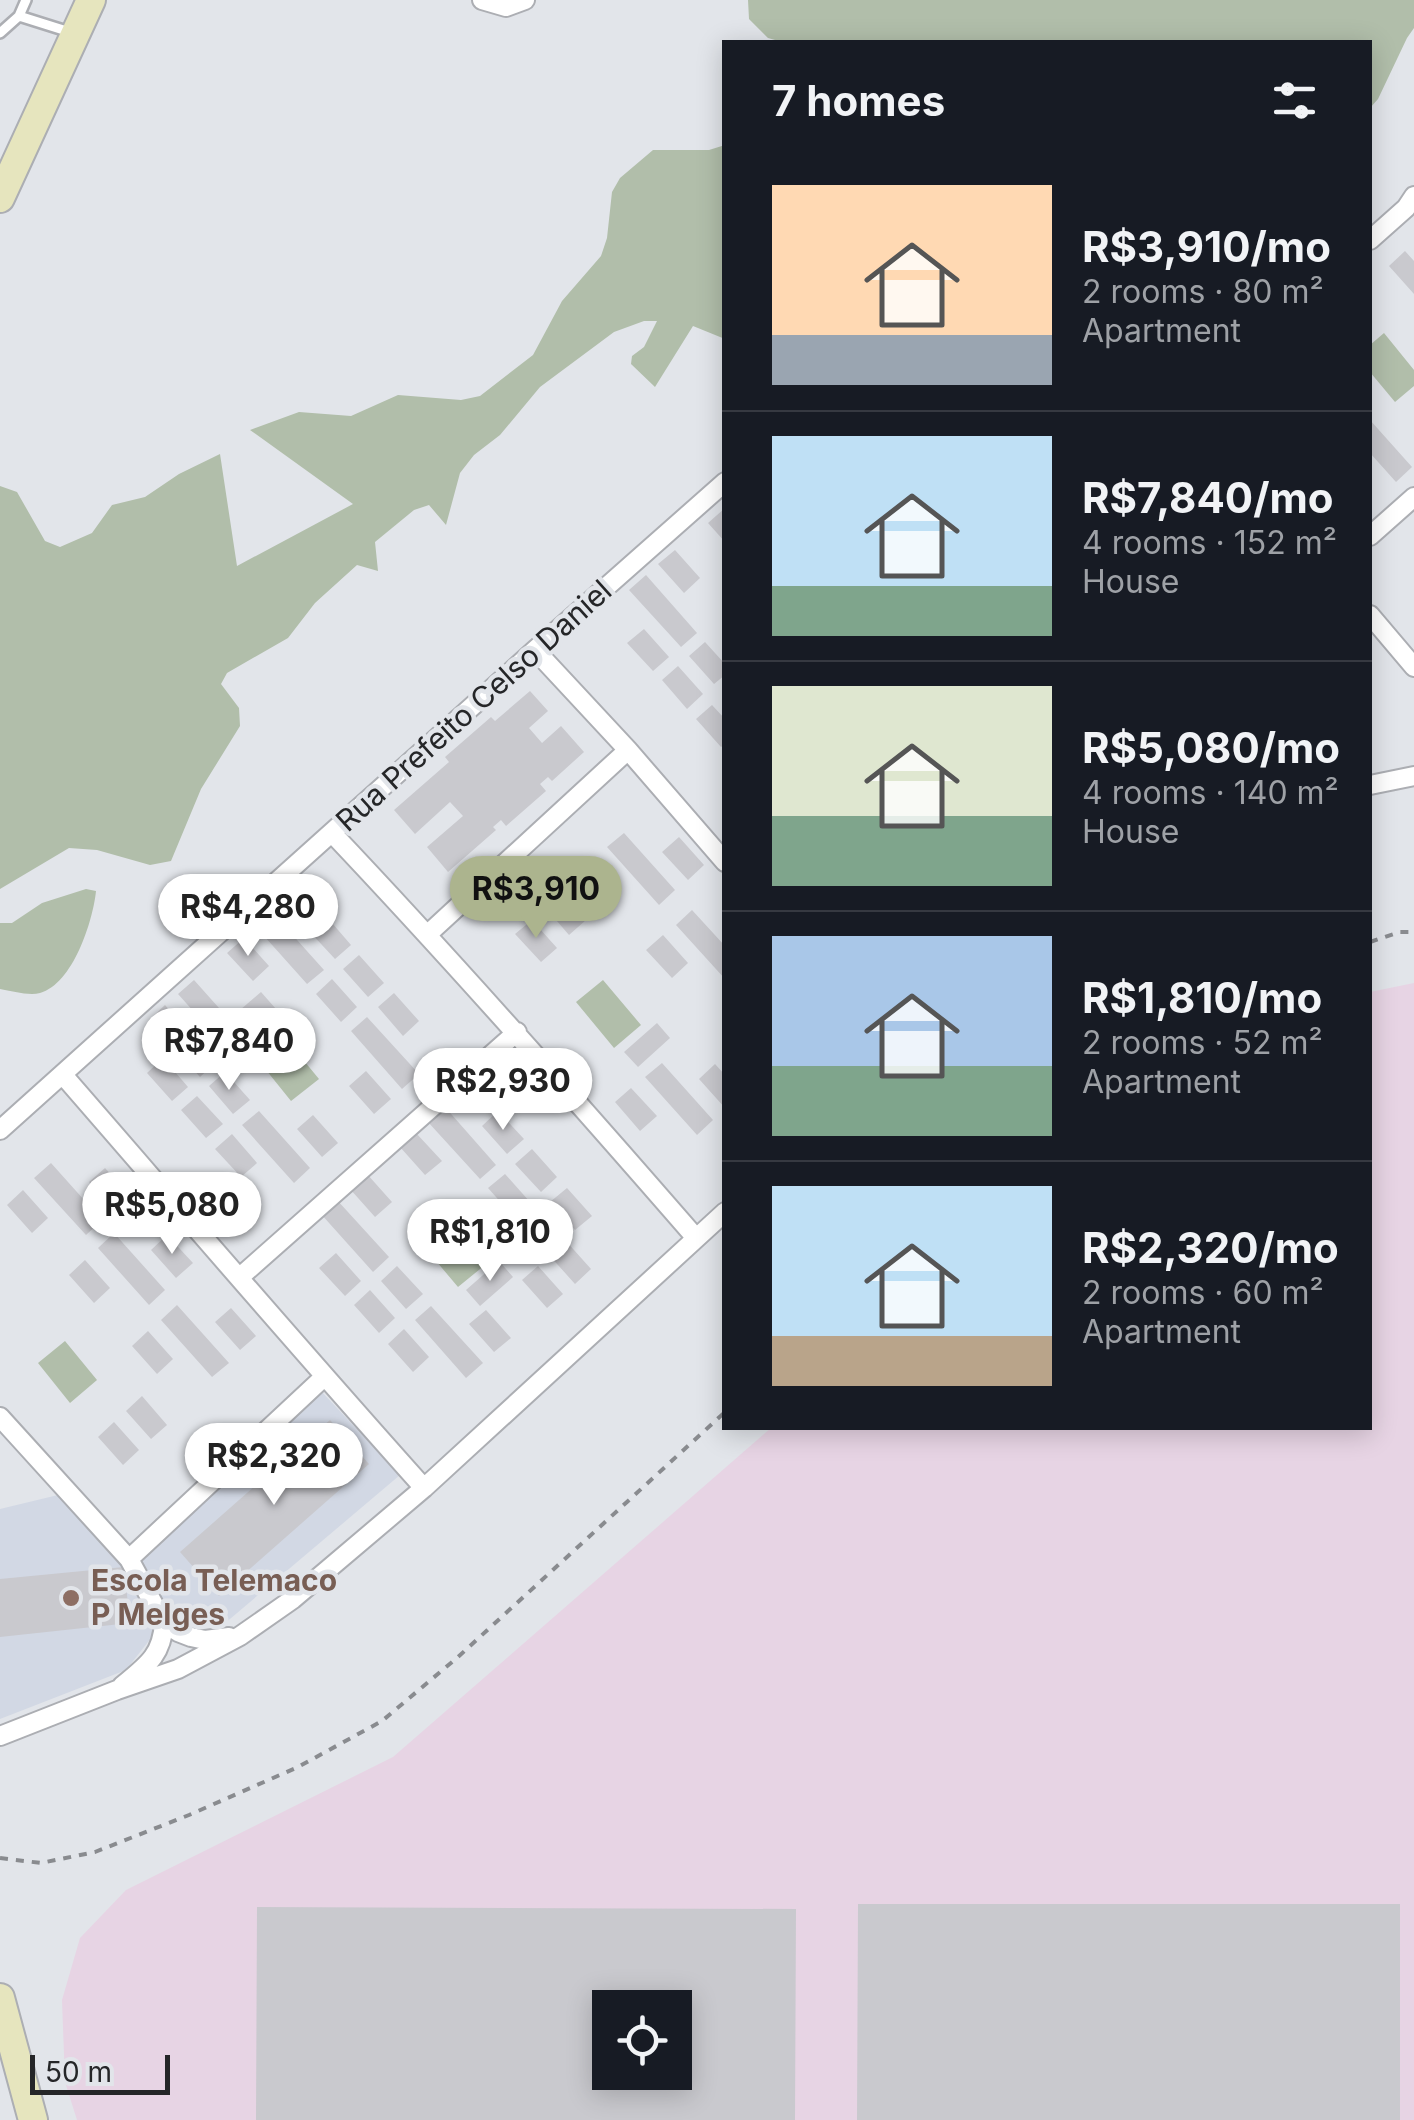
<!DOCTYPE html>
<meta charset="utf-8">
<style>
:root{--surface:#171b24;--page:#242831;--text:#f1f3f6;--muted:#9ea1a6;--line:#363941;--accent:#acb48e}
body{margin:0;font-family:Inter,sans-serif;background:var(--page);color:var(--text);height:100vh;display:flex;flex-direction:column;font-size:38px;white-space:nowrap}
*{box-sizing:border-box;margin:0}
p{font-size:32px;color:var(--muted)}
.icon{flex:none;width:55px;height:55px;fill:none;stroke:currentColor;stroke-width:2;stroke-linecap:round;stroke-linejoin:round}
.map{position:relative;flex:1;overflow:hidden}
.side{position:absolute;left:722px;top:40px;width:650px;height:1390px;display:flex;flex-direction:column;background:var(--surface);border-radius:0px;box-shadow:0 5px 25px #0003}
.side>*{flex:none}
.tools{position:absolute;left:592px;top:1990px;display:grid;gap:20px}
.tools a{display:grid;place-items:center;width:100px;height:100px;border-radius:0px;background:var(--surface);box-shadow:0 5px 25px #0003;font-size:50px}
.scale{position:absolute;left:30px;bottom:25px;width:140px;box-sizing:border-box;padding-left:10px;border:5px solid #252628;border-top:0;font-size:28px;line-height:35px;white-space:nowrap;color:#252628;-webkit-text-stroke:8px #e2e5ea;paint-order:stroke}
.price{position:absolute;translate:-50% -85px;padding:0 22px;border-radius:35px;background:#fff;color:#222;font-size:32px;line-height:65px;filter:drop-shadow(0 2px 5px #0008)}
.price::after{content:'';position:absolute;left:50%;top:60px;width:30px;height:22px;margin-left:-15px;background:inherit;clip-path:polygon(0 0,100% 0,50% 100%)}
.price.current{background:var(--accent);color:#111}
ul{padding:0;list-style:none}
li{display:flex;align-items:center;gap:30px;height:250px;padding:0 50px}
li+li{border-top:2px solid var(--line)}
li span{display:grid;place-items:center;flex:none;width:280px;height:200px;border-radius:0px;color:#555}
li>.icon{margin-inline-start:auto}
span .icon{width:120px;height:120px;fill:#fffc;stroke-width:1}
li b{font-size:42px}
h2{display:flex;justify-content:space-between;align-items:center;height:120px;padding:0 50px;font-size:42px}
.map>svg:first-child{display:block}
</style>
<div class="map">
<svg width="1414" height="2120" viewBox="0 0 1414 2120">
<rect width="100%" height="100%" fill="#e2e5ea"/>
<path fill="#e7d4e4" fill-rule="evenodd" d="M1414,983v1137h-1337l-12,-38 -3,-82 18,-62 46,-48 267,-133 378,-329h599v-436zM610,2008h65v64h-65z"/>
<path fill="#d2d8e4" d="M320,1390l80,85 -176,149h-33l-28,-22 -25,-45z
M58,1495l69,69 28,69 -29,37 -126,49v-210z"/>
<path fill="#b1beaa" d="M748,0h666v28l-7,10 -29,61 -8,9v-66h-588l-14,-4 -19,-19z
M725,145v194l-32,-13 -38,61 -24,-23 1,-8 12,-9 13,-26h-13l-30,11 -74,55 -40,48 -26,20 -14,18 -14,52 -17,-20 -15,5 -39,32 3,29 -21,-6 -42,38 -27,35 -61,35 -6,11 18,24 1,18 -39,63 -30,72 -21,4 -53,-15 -28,-2 -69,41v-403l17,6 28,49 15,6 32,-14 20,-28 33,-8 34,-23 41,-20 17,112 116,-62 -103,-74 49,-18 52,4 47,-21 63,5 19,-4 53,-41 29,-54 39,-45 6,-18 5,-46 8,-14 33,-28h56z
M1384,333l30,37v16l-19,16 -25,-30v-27z
M86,889l10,2c-3,30 -23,93 -56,102 -11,3 -28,-2 -40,-4v-66h12l30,-20z
M603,980l38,45 -27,23 -38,-46z
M281,1033l38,46 -28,22 -37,-46z
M447,1219l38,46 -27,22 -38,-45z
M65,1341l32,39 -27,23 -32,-40z"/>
<path fill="#c9c9ce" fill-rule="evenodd" d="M1405,251l9,10v33l-25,-28z
M1370,420l42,47 -16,15 -26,-29z
M725,508v34l-17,-19z
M675,550l25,28 -16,15 -26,-29z
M646,575l51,58 -16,14 -52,-57z
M644,629l25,28 -16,14 -26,-28z
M705,642l20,22v11l-11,9 -25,-28z
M678,666l25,28 -16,15 -25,-29z
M530,691l18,20 -19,17 13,15 19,-17 23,26 -32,29 -4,-4 -8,7 6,7 -40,35 -5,-6 -8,7 3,3 -48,42 -21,-25 36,-31 -13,-14 -35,32 -21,-24 55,-48 -4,-5 46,-40 4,4z
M712,705l13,14v25l-4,3 -25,-28z
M624,833l51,57 -16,15 -52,-58z
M679,837l25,28 -16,15 -26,-28z
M596,861l25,28 -17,14 -25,-28z
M561,892l25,28 -17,15 -25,-29z
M692,910l33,36v33l-49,-54z
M272,912l52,58 -17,14 -51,-57z
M326,916l25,29 -16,14 -26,-28z
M532,920l25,28 -16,14 -26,-28z
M663,935l25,28 -16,15 -26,-28z
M244,938l25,28 -16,15 -26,-28z
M359,955l25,28 -16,14 -25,-28z
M332,979l25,28 -16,15 -25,-28z
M194,980l25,28 -16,14 -25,-28z
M261,992l15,17 -34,30 -16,-17z
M394,993l25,28 -16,15 -25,-29z
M165,1005l51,57 -16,15 -51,-57z
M367,1017l52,57 -17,15 -51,-58z
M657,1023l13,15 -32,29 -14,-15z
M163,1058l25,29 -16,14 -25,-28z
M662,1063l51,57 -16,15 -52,-58z
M715,1064l10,11v33l-26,-29z
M366,1071l25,28 -17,15 -25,-28z
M225,1072l25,28 -17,14 -24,-28z
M631,1088l26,28 -17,15 -25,-29z
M197,1096l26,28 -17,14 -25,-28z
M445,1107l51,58 -16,14 -52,-57z
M259,1111l51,57 -16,15 -52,-58z
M498,1111l26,28 -17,15 -25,-28z
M313,1115l25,28 -16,14 -25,-28z
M416,1133l26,28 -17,14 -25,-28z
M232,1134l25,29 -16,14 -26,-28z
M532,1149l25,28 -16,15 -26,-28z
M51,1163l51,57 -16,15 -52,-57z
M105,1168l26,28 -17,14 -25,-28z
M367,1174l25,28 -17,15 -25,-28z
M505,1174l25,28 -17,14 -25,-28z
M567,1188l25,28 -17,14 -25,-28z
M23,1190l25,28 -16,15 -25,-28z
M337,1200l52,57 -16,15 -52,-58z
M540,1212l51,57 -16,15 -52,-58z
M114,1233l51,57 -16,15 -51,-57z
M167,1235l26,28 -17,15 -25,-28z
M336,1253l25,28 -16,15 -26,-28z
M85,1260l25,28 -16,15 -25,-28z
M499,1261l14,16 -33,29 -14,-16z
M397,1266l26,28 -17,15 -25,-28z
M538,1266l25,28 -16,14 -25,-28z
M370,1290l25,28 -16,15 -25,-28z
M177,1305l52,58 -17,14 -51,-57z
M431,1306l52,57 -17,15 -51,-58z
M231,1308l25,28 -16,14 -25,-28z
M486,1310l25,28 -17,14 -25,-28z
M404,1329l25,28 -16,15 -25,-28z
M148,1331l25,28 -16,15 -25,-28z
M142,1396l25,29 -16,14 -25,-28z
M330,1420l39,44 -150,132 -39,-44z
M114,1422l25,28 -16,15 -25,-28z
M124,1567l6,56 -130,14v-58z
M858,1904h542v216h-543z
M257,1907l539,2 -1,211h-539zM610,2008h65v64h-65z"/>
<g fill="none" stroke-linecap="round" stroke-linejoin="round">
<defs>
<path id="lane" d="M19,16l54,17
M0,33l19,-17 7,-16"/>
<path id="street" d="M482,0l24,7 19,-7
M1370,240l36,-32 8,-12
M1370,536l44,-39
M1370,615l44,52
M535,650l93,100 97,112
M1370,785l44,-9
M332,833c125,132 245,268 364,405
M428,934l200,-184
M63,1075c120,138 239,277 361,413
M0,1130l535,-480 190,-168
M240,1277l277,-245
M0,1417l129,142 35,64 14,9 13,5 14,3 24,-3
M129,1559l195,-182
M122,1686c24,-20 40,-30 42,-63
M0,1736l117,-46 61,-21 62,-33 53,-37 131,-111 301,-276"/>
<path id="secondary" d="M0,198l91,-198
M0,1998l33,122"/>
</defs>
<use href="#lane" stroke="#acaeb3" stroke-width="14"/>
<use href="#street" stroke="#acaeb3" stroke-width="22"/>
<use href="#secondary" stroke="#acaeb3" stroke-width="32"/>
<path stroke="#898b8f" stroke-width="4" stroke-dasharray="8 8" stroke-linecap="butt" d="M1370,942l30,-10h14
M0,1858l41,5 54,-11 94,-37 109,-48 84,-46 76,-64 267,-245"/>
<use href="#lane" stroke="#fff" stroke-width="9"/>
<use href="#street" stroke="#fff" stroke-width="18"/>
<use href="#secondary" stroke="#e6e5be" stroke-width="28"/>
</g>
<circle fill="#8d6e63" stroke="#e2e5ea" stroke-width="4" cx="71" cy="1598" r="10"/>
<g text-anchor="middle" stroke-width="9" stroke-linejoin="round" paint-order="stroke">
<g font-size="30" fill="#252628" stroke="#e2e5ea">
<text transform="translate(474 706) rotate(-42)" y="10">Rua Prefeito Celso Daniel</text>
</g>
<g font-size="30" font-weight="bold" fill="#785e54" stroke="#e2e5ea" text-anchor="start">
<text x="91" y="1591">Escola Telemaco<tspan x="91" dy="34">P Melges</tspan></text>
</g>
</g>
</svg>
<div class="tools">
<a><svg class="icon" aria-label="locate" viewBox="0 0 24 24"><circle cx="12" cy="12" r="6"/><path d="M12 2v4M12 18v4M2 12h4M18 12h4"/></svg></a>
</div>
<div class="scale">50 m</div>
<b class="price current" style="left:536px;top:941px">R$3,910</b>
<b class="price" style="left:248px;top:959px">R$4,280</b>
<b class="price" style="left:229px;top:1093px">R$7,840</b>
<b class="price" style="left:503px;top:1133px">R$2,930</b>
<b class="price" style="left:172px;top:1257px">R$5,080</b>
<b class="price" style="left:490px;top:1284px">R$1,810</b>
<b class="price" style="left:274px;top:1508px">R$2,320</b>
<section class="side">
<h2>7 homes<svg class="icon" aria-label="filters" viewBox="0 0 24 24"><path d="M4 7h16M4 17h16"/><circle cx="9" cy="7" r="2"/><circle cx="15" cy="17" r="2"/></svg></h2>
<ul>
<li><span style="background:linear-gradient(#ffd9b3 75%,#9aa5b1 0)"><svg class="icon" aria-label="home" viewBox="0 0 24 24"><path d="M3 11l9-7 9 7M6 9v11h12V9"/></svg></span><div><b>R$3,910/mo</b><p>2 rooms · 80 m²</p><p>Apartment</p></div></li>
<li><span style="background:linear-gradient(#bfe0f5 75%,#7fa58c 0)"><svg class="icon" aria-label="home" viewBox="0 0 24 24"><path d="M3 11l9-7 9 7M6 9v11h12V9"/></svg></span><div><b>R$7,840/mo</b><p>4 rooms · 152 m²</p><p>House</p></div></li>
<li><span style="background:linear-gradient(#dfe7d0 65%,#7fa58c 0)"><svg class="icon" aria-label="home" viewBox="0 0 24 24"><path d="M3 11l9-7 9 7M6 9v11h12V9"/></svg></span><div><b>R$5,080/mo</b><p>4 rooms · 140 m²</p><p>House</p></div></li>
<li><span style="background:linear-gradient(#a9c7e8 65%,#7fa58c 0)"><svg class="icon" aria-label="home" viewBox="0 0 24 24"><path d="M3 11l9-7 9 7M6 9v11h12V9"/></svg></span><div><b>R$1,810/mo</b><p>2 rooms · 52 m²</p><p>Apartment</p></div></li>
<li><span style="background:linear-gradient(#bfe0f5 75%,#b9a48a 0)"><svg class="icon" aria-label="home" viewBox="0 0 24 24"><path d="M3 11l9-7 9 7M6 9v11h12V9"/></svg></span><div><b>R$2,320/mo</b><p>2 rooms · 60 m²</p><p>Apartment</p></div></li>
</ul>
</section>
</div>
